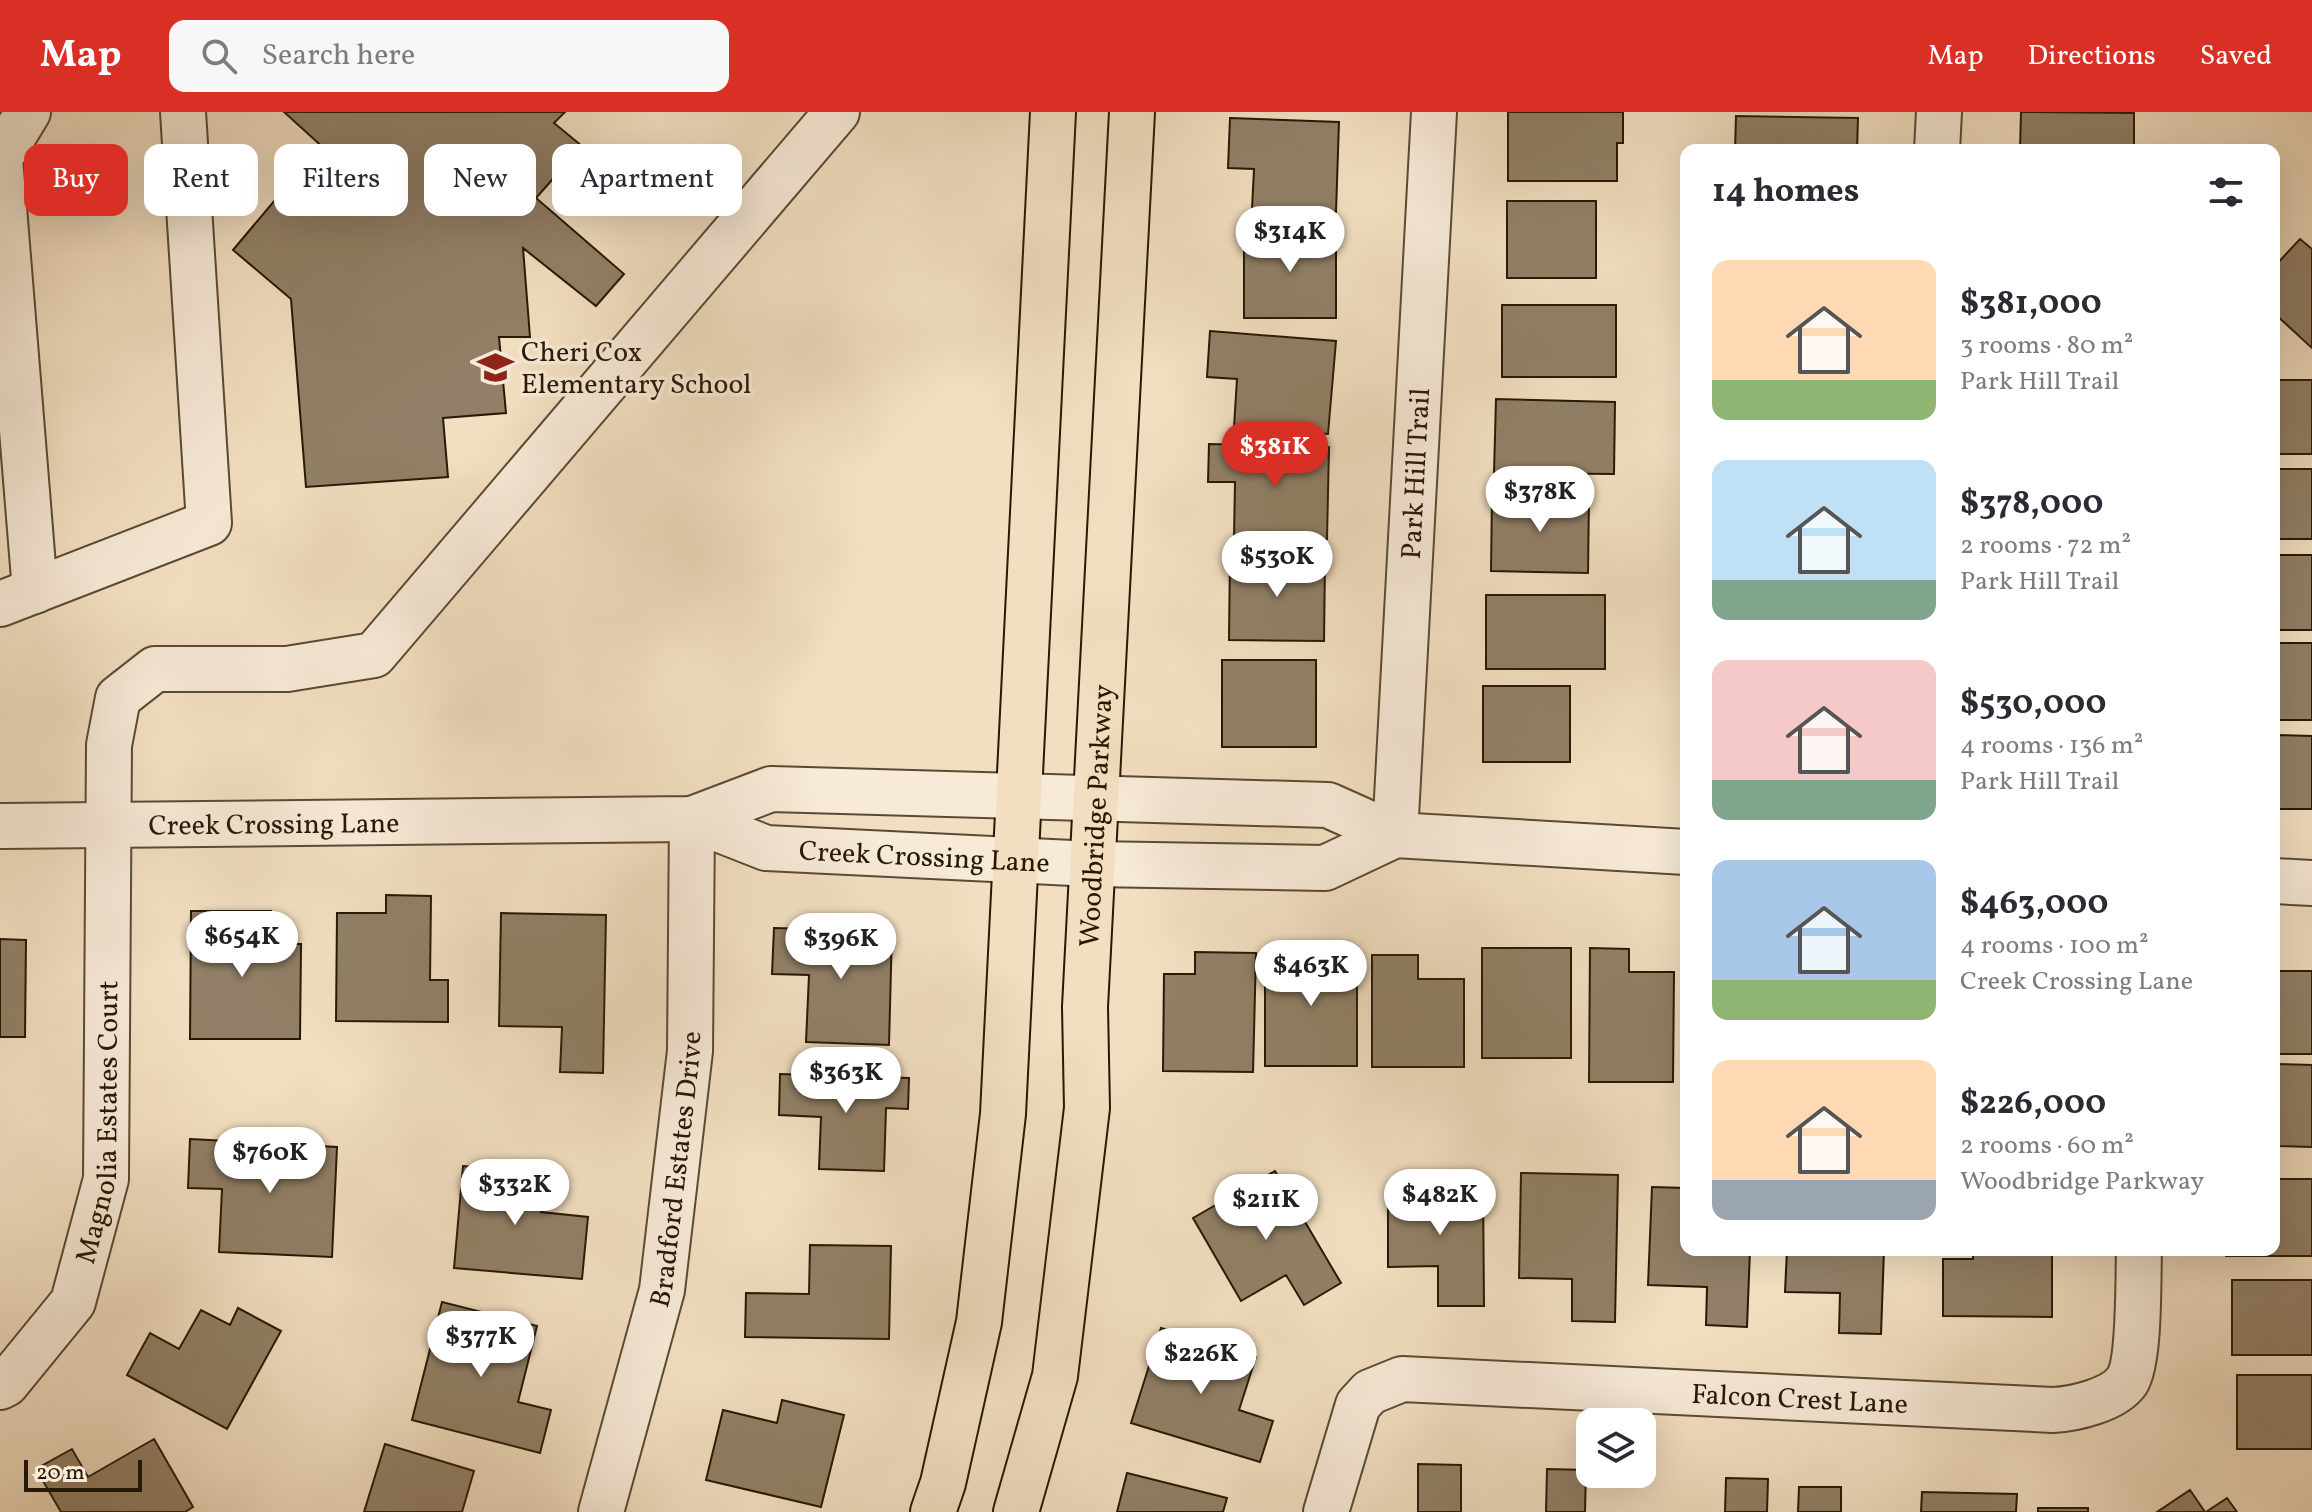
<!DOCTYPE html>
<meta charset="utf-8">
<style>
:root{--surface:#fff;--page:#f7f7f7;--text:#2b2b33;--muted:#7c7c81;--accent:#d93025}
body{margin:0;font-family:Vollkorn,serif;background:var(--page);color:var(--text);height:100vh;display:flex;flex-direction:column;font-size:30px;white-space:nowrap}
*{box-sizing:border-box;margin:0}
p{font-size:26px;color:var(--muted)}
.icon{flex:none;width:44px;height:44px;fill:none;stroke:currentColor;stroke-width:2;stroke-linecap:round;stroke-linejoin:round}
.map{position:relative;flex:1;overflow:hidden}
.sheet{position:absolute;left:1680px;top:32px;width:600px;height:1112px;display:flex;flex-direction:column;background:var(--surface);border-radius:16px;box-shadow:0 8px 32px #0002}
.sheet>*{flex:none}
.hud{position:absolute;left:24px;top:32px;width:760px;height:72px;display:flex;gap:16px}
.tools{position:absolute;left:1576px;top:1296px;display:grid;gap:16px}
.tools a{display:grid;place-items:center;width:80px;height:80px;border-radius:16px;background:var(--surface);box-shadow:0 8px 32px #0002;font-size:40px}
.scale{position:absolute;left:24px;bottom:20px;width:118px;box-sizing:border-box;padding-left:8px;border:4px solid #271905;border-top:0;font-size:22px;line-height:28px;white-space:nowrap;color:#271905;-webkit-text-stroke:6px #f7ead7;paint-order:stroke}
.price{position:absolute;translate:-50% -68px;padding:0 18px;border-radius:28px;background:#fff;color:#222;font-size:26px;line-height:52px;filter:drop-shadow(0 2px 4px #0008)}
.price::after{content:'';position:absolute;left:50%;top:48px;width:24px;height:18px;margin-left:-12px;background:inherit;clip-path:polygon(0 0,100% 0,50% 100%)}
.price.on{background:var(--accent);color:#fff}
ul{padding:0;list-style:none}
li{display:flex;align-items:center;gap:24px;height:200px;padding:0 32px}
li span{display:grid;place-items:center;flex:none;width:224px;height:160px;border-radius:16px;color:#555}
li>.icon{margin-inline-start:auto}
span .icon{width:96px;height:96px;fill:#fffc;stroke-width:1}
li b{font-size:34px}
h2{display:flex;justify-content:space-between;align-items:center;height:96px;padding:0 32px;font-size:34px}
.tag{padding:0 28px;border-radius:16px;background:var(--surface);box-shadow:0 8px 32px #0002;font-size:28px;line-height:72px}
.tag.on{background:var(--accent);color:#fff}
header{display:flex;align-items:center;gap:48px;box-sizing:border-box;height:112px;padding:0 40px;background:var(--accent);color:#fff}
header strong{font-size:38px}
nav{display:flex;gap:44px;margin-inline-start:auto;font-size:28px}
.search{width:560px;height:72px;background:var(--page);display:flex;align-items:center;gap:20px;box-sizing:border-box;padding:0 28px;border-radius:16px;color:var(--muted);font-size:30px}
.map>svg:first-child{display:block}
</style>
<header>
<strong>Map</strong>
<div class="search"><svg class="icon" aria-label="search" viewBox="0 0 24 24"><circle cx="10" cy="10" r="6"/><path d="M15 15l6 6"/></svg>Search here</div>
<nav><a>Map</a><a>Directions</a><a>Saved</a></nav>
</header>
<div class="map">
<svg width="2312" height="1400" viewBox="0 0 2312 1400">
<rect width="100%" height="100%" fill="#f2dfc1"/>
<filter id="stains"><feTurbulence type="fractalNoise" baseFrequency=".0025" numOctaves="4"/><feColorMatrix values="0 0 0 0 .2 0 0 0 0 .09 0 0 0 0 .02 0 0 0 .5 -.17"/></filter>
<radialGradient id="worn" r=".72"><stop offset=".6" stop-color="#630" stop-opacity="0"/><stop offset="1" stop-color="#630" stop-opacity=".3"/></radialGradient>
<path fill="#918067" stroke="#271905" stroke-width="2" d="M284,0h281l-11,11 28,23 -46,52 88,76 -28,32 -73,-58 7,89h-31l7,76 -63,5 5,59 -142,10 -15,-188 -58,-49 58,-69 39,34 29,-35z
M1508,0h115v31h-6v38h-109z
M2021,0l113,1v37h-114z
M1736,4l122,2 -1,32h-122z
M1230,6l109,4 -3,90 -84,-3 2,-40 -26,-1z
M1507,89h89v77h-89z
M1244,119h92v87h-92z
M2300,127l12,10v99l-38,-35v-46z
M1502,193h114v72h-114z
M1210,219l126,10 -8,93 -94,-7 3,-48 -30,-2z
M2274,268h38v74h-38z
M1496,287l119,3 -1,72 -120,-1z
M1209,332l120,3 -2,92 -93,-1 1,-56h-27z
M2274,357h38v70h-38z
M1492,383l97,1 -1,77 -97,-2z
M2274,443h38v75h-38z
M1230,444l95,2 -1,83 -95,-1z
M1486,483h119v74h-119z
M2274,531h38v77h-38z
M1222,548h94v87h-94z
M1483,574h87v76h-87z
M2274,623l38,1v73h-38z
M386,783l45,1 -1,84h18v42l-112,-1 1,-108h49z
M191,799h80l-1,33h31l-1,95h-110z
M501,801l105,2 -3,158 -43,-1 2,-45 -63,-1z
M774,816l118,3 -3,114 -83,-3 3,-67 -37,-1z
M0,827l26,1 -1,97h-25z
M1482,836h89v110h-89z
M1590,836l39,1v23h45l-1,110h-84z
M1265,838h92v116h-92z
M1195,840l61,1 -3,119 -90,-1 1,-97h31z
M1372,843h46v24h46v88h-92z
M2274,859h38v83h-38z
M2274,952l38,1v82l-38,-1z
M780,962l129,4 -1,31 -22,-1 -2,63 -65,-2 2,-52 -42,-2z
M190,1027l147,8 -5,110 -113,-5 3,-63 -34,-1z
M463,1054l82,7 -4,39 47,5 -6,62 -128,-11z
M1275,1059l66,112 -37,22 -18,-30 -45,26 -48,-83z
M1521,1061l97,2 -3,147 -43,-1v-42l-53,-1z
M2274,1067h38v77h-86v-6h48z
M1483,1072l1,122h-46v-40l-50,1v-82z
M1652,1075l34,1v62h64l-3,77 -41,-2 1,-38 -59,-2z
M810,1133l81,1 -2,93 -144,-2 1,-44 63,1z
M1787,1138h97l-3,84 -42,-1 1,-40 -55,-1z
M1973,1138h79v67l-109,-1v-57h30z
M2232,1168h80v75h-80z
M442,1190l95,24 -19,76 33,8 -11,43 -128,-33z
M238,1196l43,23 -54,98 -100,-54 23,-42 29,16 22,-39 29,15z
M1161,1216l95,29 -17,53 34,11 -13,41 -129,-39z
M2237,1263h75v74h-75z
M782,1288l62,15 -23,92 -115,-27 17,-70 54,13z
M154,1327l39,68 -8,5h-124l-25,-43 36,-20 16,28z
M385,1332l89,27 -12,41h-98z
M1418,1352l43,1v47h-43z
M1547,1357l39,1 -1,42h-39z
M1127,1361l100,25 -4,14h-106z
M1726,1366l42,1 -1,33h-42z
M1799,1375h42v25h-43z
M2190,1378l15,22h-48z
M1922,1380l95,2 -1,18h-95z
M2227,1386l10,14h-31z
M2038,1396h50v4h-50z"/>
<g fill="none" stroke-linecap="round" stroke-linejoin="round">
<defs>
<g id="minor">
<path d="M28,0l-28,46 35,433"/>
<path d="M1937,38l2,-38"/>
<path d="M0,492l209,-81 -26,-411"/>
<path id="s1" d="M692,707l74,29 327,16 232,4 70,-33"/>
<path id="s2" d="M0,714l692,-7 79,-30 557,16 67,30 291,17"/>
<path id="s3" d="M1395,723l39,-723"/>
<path d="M2274,769l38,2"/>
<path id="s4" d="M0,1275l6,-3 67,-82 33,-123 3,-434 9,-47 37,-29h132l87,-14 463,-543"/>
<path id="s5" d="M601,1400l61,-222 28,-239 2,-232"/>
<path id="s6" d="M1326,1400l32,-107 12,-13 32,-13 651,31c21,-1 61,-10 74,-29 13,-20 11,-104 12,-131"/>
</g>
<g id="major">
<path d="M933,1400l10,-29 36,-161 24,-208 50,-1002"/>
<path id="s7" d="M1016,1400l39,-136 32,-268 -2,-101 47,-895"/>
</g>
</defs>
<use href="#minor" stroke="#5a4a34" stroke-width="48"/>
<use href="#major" stroke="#271905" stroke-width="48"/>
<use href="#minor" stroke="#f7ead7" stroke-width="44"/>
<use href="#major" stroke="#f2dfc1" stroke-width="44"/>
</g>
<defs>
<symbol id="school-bare" viewBox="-9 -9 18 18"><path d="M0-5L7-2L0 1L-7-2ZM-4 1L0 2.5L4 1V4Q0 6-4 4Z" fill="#8f2418" stroke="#f7ead7" stroke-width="2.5" paint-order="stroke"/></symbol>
</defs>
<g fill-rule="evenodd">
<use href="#school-bare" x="470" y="230" width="51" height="51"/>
</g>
<g text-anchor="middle" stroke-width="7" stroke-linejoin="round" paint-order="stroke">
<g font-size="28" fill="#271905" stroke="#f7ead7" text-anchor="start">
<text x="521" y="249">Cheri Cox<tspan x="521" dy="32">Elementary School</tspan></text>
</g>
<g font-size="28" fill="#271905" stroke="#f7ead7">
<text dy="10" stroke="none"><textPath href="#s3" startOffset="362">Park Hill Trail</textPath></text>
<text dy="10" stroke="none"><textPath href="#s7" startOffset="704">Woodbridge Parkway</textPath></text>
<text dy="10" stroke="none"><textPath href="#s2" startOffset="274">Creek Crossing Lane</textPath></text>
<text dy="10" stroke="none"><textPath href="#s1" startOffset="238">Creek Crossing Lane</textPath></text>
<text dy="10" stroke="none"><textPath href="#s4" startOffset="296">Magnolia Estates Court</textPath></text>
<text dy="10" stroke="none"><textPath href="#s5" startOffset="352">Bradford Estates Drive</textPath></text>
<text dy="10" stroke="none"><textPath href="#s6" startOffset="562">Falcon Crest Lane</textPath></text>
</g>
</g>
<rect width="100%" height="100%" filter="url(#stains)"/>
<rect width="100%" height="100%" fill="url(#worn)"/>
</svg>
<div class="tools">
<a><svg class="icon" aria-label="layers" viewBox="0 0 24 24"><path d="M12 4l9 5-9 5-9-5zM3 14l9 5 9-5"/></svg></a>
</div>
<div class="scale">20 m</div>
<b class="price" style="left:1290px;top:162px">$314K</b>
<b class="price on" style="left:1275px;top:377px">$381K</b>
<b class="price" style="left:1540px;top:422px">$378K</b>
<b class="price" style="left:1277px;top:487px">$530K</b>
<b class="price" style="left:242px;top:867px">$654K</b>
<b class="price" style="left:841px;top:869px">$396K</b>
<b class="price" style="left:1311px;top:896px">$463K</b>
<b class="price" style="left:846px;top:1003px">$363K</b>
<b class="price" style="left:270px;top:1083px">$760K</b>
<b class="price" style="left:515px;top:1115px">$332K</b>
<b class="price" style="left:1440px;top:1125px">$482K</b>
<b class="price" style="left:1266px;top:1130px">$211K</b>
<b class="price" style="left:481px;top:1267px">$377K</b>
<b class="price" style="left:1201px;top:1284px">$226K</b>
<div class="hud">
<a class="tag on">Buy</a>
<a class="tag">Rent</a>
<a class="tag">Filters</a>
<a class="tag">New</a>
<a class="tag">Apartment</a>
</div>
<section class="sheet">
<h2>14 homes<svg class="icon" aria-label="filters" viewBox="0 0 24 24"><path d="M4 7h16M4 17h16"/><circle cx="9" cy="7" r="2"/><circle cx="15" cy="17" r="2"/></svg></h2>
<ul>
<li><span style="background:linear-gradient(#ffd9b3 75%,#8fb573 0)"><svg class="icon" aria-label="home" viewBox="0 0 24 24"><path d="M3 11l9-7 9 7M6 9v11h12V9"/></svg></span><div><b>$381,000</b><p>3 rooms · 80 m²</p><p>Park Hill Trail</p></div></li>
<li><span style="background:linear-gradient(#bfe0f5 75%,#7fa58c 0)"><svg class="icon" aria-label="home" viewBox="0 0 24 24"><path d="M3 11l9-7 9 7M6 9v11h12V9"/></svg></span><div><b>$378,000</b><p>2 rooms · 72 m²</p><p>Park Hill Trail</p></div></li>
<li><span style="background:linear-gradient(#f6c9c9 75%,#7fa58c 0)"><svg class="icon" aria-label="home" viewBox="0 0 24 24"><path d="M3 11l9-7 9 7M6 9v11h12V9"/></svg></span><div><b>$530,000</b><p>4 rooms · 136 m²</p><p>Park Hill Trail</p></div></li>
<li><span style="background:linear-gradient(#a9c7e8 75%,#8fb573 0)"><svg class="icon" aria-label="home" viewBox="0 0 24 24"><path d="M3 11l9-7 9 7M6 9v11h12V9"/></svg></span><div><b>$463,000</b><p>4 rooms · 100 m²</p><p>Creek Crossing Lane</p></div></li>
<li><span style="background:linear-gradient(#ffd9b3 75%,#9aa5b1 0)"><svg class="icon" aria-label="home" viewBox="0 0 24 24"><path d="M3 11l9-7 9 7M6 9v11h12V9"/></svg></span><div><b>$226,000</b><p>2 rooms · 60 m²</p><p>Woodbridge Parkway</p></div></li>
</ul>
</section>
</div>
